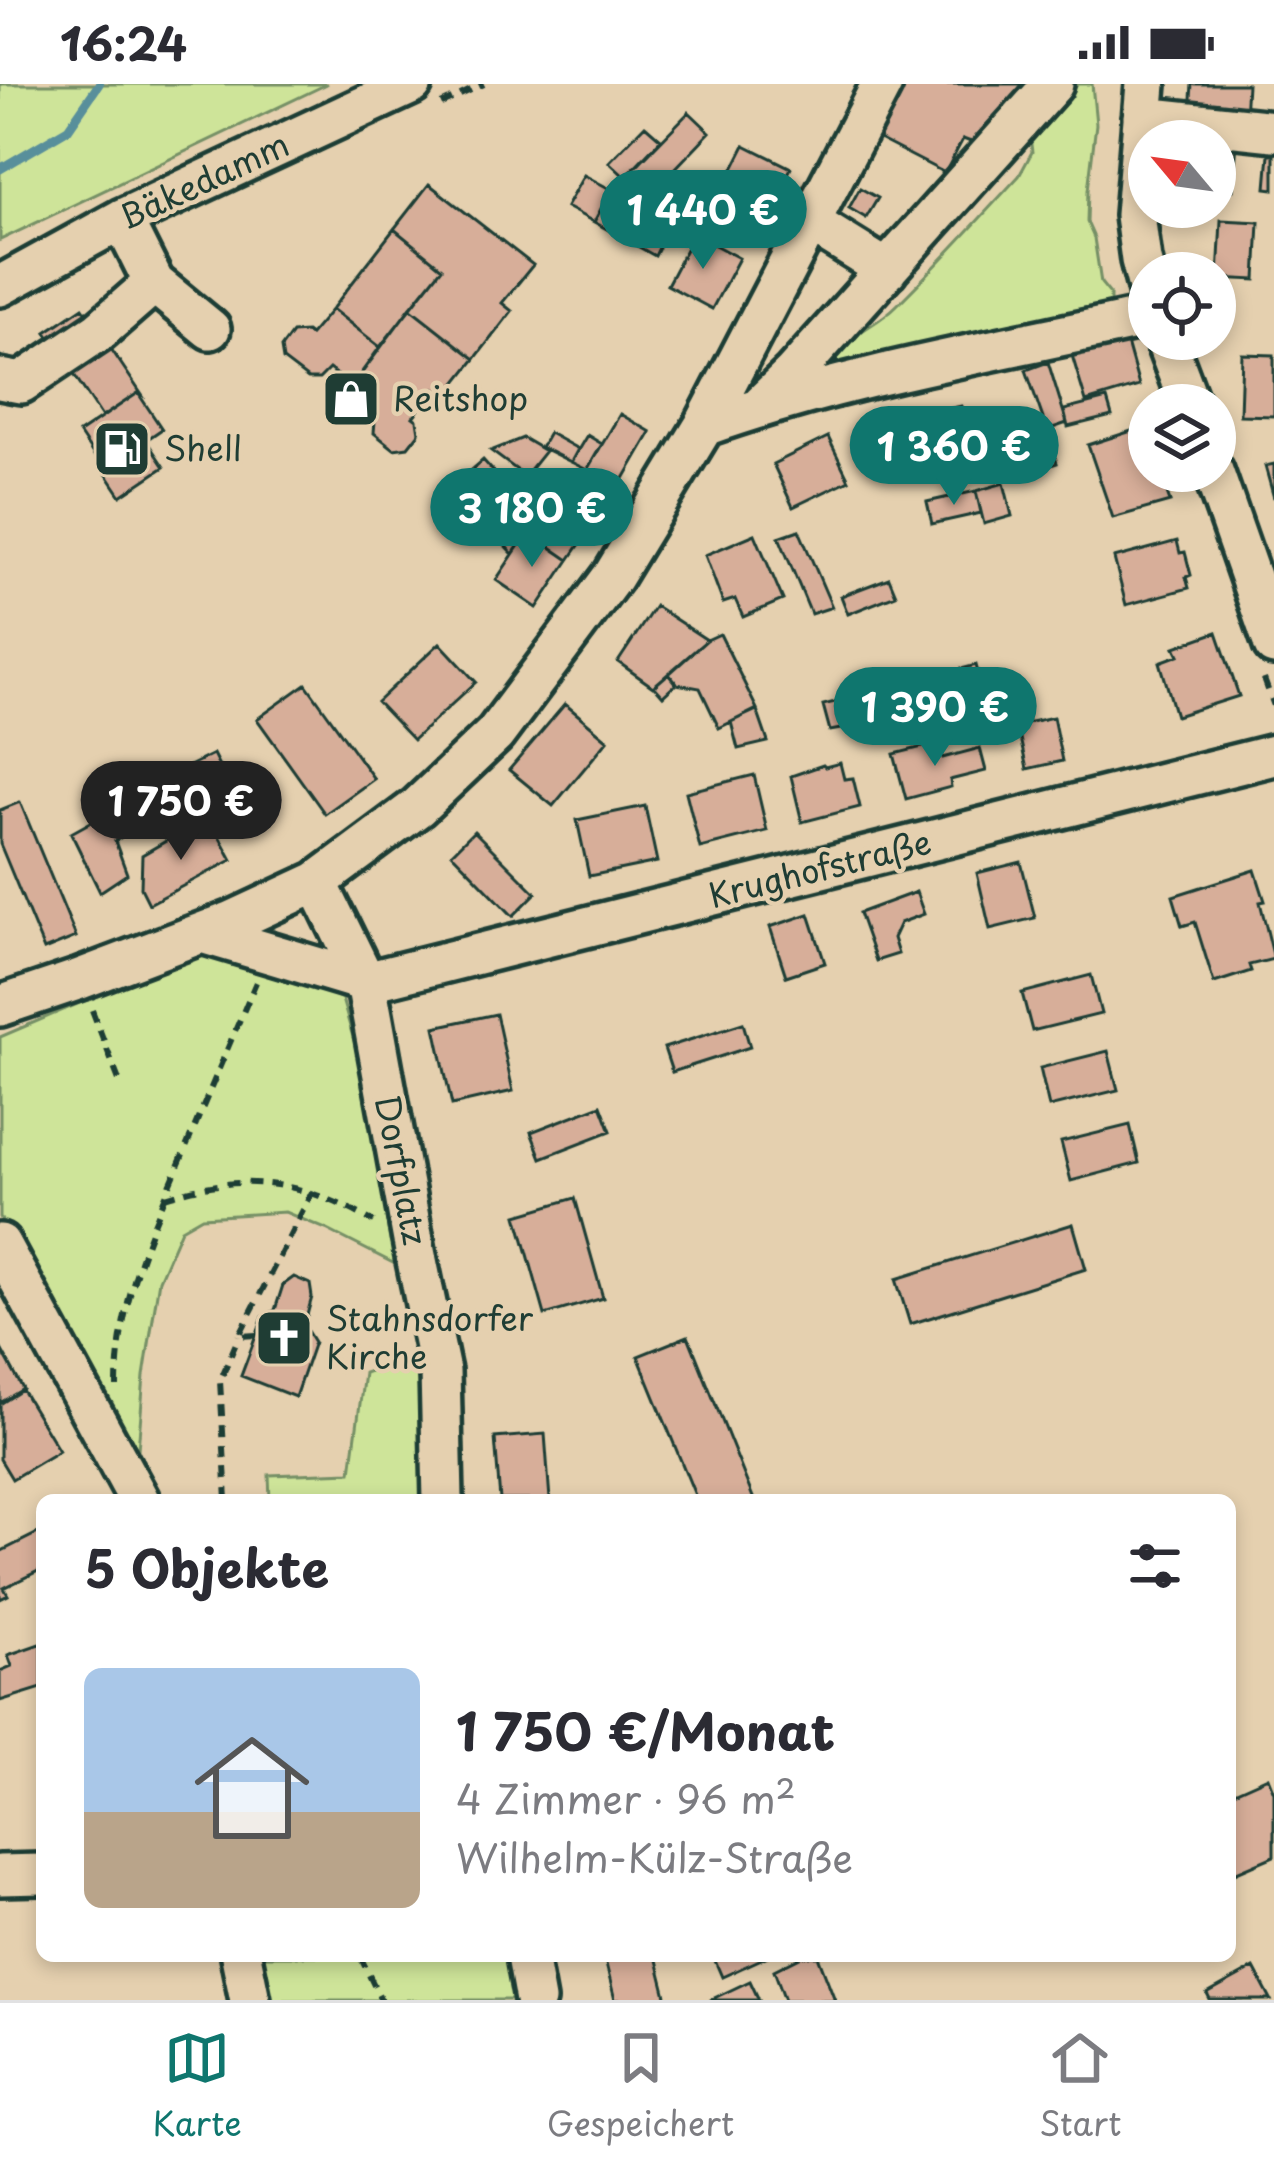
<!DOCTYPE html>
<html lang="de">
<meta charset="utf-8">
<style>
:root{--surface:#fff;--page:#f7f7f7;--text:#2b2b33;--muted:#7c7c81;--line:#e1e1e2;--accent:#0f766e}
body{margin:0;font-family:"Playpen Sans",sans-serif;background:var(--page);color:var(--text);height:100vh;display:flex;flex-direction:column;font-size:45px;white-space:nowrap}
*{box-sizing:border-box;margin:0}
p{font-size:39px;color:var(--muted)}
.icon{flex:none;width:66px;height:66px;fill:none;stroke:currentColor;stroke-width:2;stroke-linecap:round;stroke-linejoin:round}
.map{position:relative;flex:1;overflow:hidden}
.drawer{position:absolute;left:36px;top:1410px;width:1200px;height:468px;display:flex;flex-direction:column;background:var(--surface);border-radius:18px;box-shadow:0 6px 18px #0003}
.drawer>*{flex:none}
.needle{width:78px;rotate:299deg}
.fabs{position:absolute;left:1128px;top:36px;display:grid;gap:24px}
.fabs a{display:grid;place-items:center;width:108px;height:108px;border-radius:50%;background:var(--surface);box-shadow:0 6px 18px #0003;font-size:60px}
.price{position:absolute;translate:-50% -102px;padding:0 27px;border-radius:42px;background:var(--accent);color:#fff;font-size:39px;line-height:78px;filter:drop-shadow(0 3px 6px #0008)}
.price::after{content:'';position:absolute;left:50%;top:72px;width:36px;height:27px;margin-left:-18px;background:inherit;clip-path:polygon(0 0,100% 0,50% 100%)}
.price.on{background:#222;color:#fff}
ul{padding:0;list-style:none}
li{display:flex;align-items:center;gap:36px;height:300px;padding:0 48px}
li span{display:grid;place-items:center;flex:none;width:336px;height:240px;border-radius:18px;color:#555}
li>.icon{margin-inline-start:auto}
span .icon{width:144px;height:144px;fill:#fffc;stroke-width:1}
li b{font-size:51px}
h2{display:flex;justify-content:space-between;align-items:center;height:144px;padding:0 48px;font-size:51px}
.status{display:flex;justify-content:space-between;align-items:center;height:84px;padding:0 60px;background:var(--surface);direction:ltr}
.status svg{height:33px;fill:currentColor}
.menu{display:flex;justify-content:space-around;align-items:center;height:168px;border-top:3px solid var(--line);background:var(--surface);font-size:33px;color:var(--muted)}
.menu a{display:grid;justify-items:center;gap:6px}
.menu .on{color:var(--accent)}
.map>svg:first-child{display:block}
</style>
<div class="status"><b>16:24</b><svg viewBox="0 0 49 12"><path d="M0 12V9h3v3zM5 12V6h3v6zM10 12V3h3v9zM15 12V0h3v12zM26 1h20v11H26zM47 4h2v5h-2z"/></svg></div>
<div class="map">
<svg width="1274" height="1916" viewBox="0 0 1274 1916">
<rect width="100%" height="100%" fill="#e5d0af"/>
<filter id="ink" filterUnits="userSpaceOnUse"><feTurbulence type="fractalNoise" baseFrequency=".00833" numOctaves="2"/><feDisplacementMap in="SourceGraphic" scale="24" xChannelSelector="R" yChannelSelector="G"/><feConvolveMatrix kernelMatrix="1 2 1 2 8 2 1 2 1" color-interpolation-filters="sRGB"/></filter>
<g filter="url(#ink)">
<path fill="#cee499" stroke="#769066" stroke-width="3" d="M0,0h327l-327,156z
M1078,0h14l4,40 -8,66 -1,32 7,16 7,45 9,11v12l-138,29 -137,39 -6,-7c14,-33 45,-38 68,-62 42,-41 82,-86 122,-129l13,-24 -2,-15z
M197,869l110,30 35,16 22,76 26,166 11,26 -75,-38 -41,-17 -83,5 -21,12 -22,51 -15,96 -7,86 -137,-245v-180z
M414,1272l15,86 -3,58h-156l-1,-25 82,-3 13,-99z
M252,1872h257l8,44h-260z"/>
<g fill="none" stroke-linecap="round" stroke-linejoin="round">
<path stroke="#598f9b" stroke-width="9" d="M0,85l68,-40 31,-45"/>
</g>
<path fill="#d7ae99" stroke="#1f3d34" stroke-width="3" d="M902,0h125l-51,60 -13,-5 -18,34 -72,-37z
M1192,0h55l-2,33 -55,-4z
M689,28l21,20 -61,64 28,15 -22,45 -61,-34 15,-28z
M645,41l16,14 -36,38 -16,-15z
M1184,43l54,4 -5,59 -18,-1v-48h-32z
M745,61l46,23 -28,57 -47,-23z
M1269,70h5v35l-8,-1z
M584,91l28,15 -18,32 -28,-15z
M429,100l104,81 -31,38 10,8 -37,48 -65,-51 32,-40 -48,-39z
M860,104l18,10 -12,20 -17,-10z
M1221,136l38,2 -3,58 -38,-2z
M394,145l48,39 -62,79 -48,-38z
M694,150l45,24 -27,51 -45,-24z
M83,223l59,88 -4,-2 -36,24 -56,-85z
M410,224l65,51 -30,38 -10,-8 -22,28 4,3 2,13 -11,14 -14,2 -20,-16 1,-12 -16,-11 -13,-1 -8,-4z
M332,225l48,38 -42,58 -8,-6 1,-15 6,-9 -8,-6 -10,10h-11l-25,-19 -2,-12 11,-15 14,-1 4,3z
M1125,252l14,50 -53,16 -15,-50z
M1242,270l32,1v61l-34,-1z
M1048,278l19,61 -20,7 -21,-60z
M138,309l24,36 -16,11 18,27 -43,29 -42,-63z
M1107,315l5,17 -44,11 -4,-17z
M961,322l12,51 -79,18 -12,-51z
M620,330l31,18 -33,57 -31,-19z
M1144,343l5,15v29h10l11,31 -57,16 -25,-73z
M549,349l29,16 -7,13 -30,-15z
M587,351l15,9 -15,26 -16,-8z
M828,353l21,43 -56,27 -20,-43z
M1049,353l8,26 -21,7 -9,-26z
M523,354l22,13 -20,25 -34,-25z
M1021,371l5,19 -24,6 -5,-18z
M483,376l17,19 -10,10 38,43 -15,22 -62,-66z
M1274,380v34l-9,-32z
M520,388l17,12 -16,18 24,19 -9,16 -39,-41z
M1004,399l8,33 -28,8 -8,-33z
M976,407l5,22 -49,11 -5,-22z
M557,420l34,24 -22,32 -33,-23z
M799,446l33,77 -21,7 -32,-77z
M528,448l41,28 -32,48 -41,-28z
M755,450l28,66 -40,17 -8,-18 -12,4 -18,-48z
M1177,457l3,12 5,-1 6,23 -5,2 3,11 -63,17 -12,-47z
M889,494l7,17 -48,19 -7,-18z
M655,522l52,34 -54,47 -35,-25z
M1217,548l22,64 -63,20 -16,-54 19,-7 -4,-8z
M720,550l37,75 -38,19 -19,-40 -23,-4 -8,-10 38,-34z
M440,559l36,39 -63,58 -36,-38z
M976,581l11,43 -68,17 -11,-42z
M668,590l8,10 -13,12 -9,-10z
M908,599l4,14 -29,7 -4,-14z
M306,600l68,95 -49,35 -68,-95z
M879,606l7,28 -18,4 -7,-28z
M839,617l7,27 -16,3 -7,-26z
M565,620l43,36 -55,66 -44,-36z
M757,626l11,32 -30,7 -7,-27z
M1053,633l9,44 -35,8 -10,-44z
M939,659l4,15 37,-10 6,23 -36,9 1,7 -45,12 -12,-45z
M213,670l25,50 -29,16 -26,-51z
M840,679l4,16 9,-1 7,29 -58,15 -11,-46 32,-11 2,2z
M246,683l13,26 -21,11 -13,-26z
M754,691l13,56 -67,17 -14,-56z
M149,706l15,23 -49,28 12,33 -27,18 -29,-59z
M20,718l56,135 -32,13 -44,-106v-34z
M645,722l12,56 -68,14 -12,-56z
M212,739l20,37 -83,44 -8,-16 1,-33 31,-18 5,6z
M474,747l62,62 -23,23 -61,-63z
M1021,778l14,56 -45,11 -13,-56z
M1255,786l10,31 -5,1 14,57 -25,6 2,6 -37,12 -19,-61 -13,4 -9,-30z
M916,808l8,22 -24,9 -7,15 5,16 -22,7 -17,-48z
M809,830l16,49 -39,13 -16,-49z
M1091,891l10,39 -69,17 -10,-38z
M496,930l17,77 -61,14 -17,-78z
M743,939l7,24 -78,25 -8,-24z
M1108,967l10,39 -69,17 -9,-39z
M601,1021l10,26 -70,27 -10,-26z
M1130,1041l9,38 -68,18 -10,-39z
M575,1114l28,100 -58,17 -28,-100z
M1073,1140l13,45 -176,55 -14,-45z
M294,1193l16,7 2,13 -8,29 10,16 -19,55 -54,-21 22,-59 12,-7 8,-25z
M688,1252l66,164h-57l-59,-144z
M0,1263l23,42 -23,14z
M22,1306l37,61 -47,28 -12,-20v-55z
M545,1350l5,66h-50l-5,-62z
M42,1447v38l-38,19 4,7 -8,4v-47z
M42,1559v45l-42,13v-30l12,-5 -4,-11z
M1268,1693l6,15v64l-44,19v-81z
M604,1872h52l11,44h-52z
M713,1872h55l-46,21z
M802,1872h16l17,44h-50l-11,-30z
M1254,1884l17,32h-61l-3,-6z
M750,1897l9,19h-49z"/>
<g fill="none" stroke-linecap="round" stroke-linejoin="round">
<defs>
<path id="minor" d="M1146,0l-11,131 6,45 8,31
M1143,33l131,14
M810,138l77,48
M154,199l56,46
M0,202l122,-67 290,-135
M1165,255l25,66
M0,295l21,4 78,-52 55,-48 -32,-64
M762,320l31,-30 260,-290
M704,342c144,-51 296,-76 445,-109
M1213,387l61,174
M317,798l49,100 49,269 25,120 3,129
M202,849l164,49
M366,898l908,-227
M0,922l80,-27 153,-58 84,-39 101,-75 77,-73 118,-158 91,-150 178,-342
M0,1160l139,256
M0,1791l42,-1
M241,1872l9,44
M527,1872l8,44"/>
</defs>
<use href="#minor" stroke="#1f3d34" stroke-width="48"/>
<path stroke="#1f3d34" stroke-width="6" stroke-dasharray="12 9" stroke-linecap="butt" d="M441,20l43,-20
M1264,595l10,27
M92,926l28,73
M165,1113c81,-25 136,-17 209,25
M256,1251l-17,1 73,-144
M117,1303c0,-84 34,-157 66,-232 24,-58 48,-115 73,-173
M227,1416l-7,-119 19,-45
M360,1872l21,44"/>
<use href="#minor" stroke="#e5d0af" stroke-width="39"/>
</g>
</g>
<defs>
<symbol id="shop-square" viewBox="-11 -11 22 22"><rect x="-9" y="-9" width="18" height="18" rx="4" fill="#1f3d34" stroke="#e5d0af"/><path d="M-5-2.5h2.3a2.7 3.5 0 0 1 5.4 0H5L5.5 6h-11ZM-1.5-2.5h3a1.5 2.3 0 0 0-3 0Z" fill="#fff"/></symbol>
<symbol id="fuel-square" viewBox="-11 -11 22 22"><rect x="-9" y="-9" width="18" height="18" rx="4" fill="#1f3d34" stroke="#e5d0af"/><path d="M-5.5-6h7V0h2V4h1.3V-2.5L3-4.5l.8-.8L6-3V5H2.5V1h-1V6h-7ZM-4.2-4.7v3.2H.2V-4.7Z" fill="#fff"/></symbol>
<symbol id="church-square" viewBox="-11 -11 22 22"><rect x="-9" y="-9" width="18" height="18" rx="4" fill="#1f3d34" stroke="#e5d0af"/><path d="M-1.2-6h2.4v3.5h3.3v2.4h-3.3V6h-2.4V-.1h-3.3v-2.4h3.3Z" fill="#fff"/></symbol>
</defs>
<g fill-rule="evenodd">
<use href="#shop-square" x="318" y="282" width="66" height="66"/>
<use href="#fuel-square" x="89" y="332" width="66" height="66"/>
<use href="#church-square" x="251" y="1221" width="66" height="66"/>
</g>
<g text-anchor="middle" stroke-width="9" stroke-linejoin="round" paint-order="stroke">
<g font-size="33" fill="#1f3d34" stroke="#e5d0af">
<text transform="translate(204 97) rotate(-25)" y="12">Bäkedamm</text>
<text transform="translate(820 785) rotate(-14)" y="12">Krughofstraße</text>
<text transform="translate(401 1086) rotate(79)" y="12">Dorfplatz</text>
</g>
<g font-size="33" fill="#1f3d34" stroke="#e5d0af" text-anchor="start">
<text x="393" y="327">Reitshop</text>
<text x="164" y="377">Shell</text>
<text x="326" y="1247">Stahnsdorfer<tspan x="326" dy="38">Kirche</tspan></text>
</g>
</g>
</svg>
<div class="fabs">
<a><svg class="needle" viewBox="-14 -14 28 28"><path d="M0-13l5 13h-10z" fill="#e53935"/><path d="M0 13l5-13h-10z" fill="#7c7c81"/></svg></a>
<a><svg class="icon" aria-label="locate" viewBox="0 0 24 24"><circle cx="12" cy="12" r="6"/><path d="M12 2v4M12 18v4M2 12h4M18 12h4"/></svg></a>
<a><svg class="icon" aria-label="layers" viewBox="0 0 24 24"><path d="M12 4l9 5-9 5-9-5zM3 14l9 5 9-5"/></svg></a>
</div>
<b class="price" style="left:703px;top:188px">1 440 €</b>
<b class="price" style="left:954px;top:424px">1 360 €</b>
<b class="price" style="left:532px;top:486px">3 180 €</b>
<b class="price" style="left:935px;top:685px">1 390 €</b>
<b class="price on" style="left:181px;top:779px">1 750 €</b>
<section class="drawer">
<h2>5 Objekte<svg class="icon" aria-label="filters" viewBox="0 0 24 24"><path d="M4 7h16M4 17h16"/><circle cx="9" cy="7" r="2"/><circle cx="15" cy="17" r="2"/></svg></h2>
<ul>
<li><span style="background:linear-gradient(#a9c7e8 60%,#b9a48a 0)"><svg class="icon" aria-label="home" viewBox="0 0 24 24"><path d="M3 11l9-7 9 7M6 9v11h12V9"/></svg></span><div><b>1 750 €/Monat</b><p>4 Zimmer · 96 m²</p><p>Wilhelm-Külz-Straße</p></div></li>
</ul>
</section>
</div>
<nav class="menu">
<a class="on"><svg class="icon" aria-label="map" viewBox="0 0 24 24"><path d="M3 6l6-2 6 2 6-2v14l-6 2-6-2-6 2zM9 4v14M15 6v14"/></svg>Karte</a>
<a><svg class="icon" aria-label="saved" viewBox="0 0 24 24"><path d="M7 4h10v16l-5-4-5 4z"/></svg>Gespeichert</a>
<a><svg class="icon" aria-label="home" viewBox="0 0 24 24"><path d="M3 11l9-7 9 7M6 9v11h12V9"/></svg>Start</a>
</nav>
